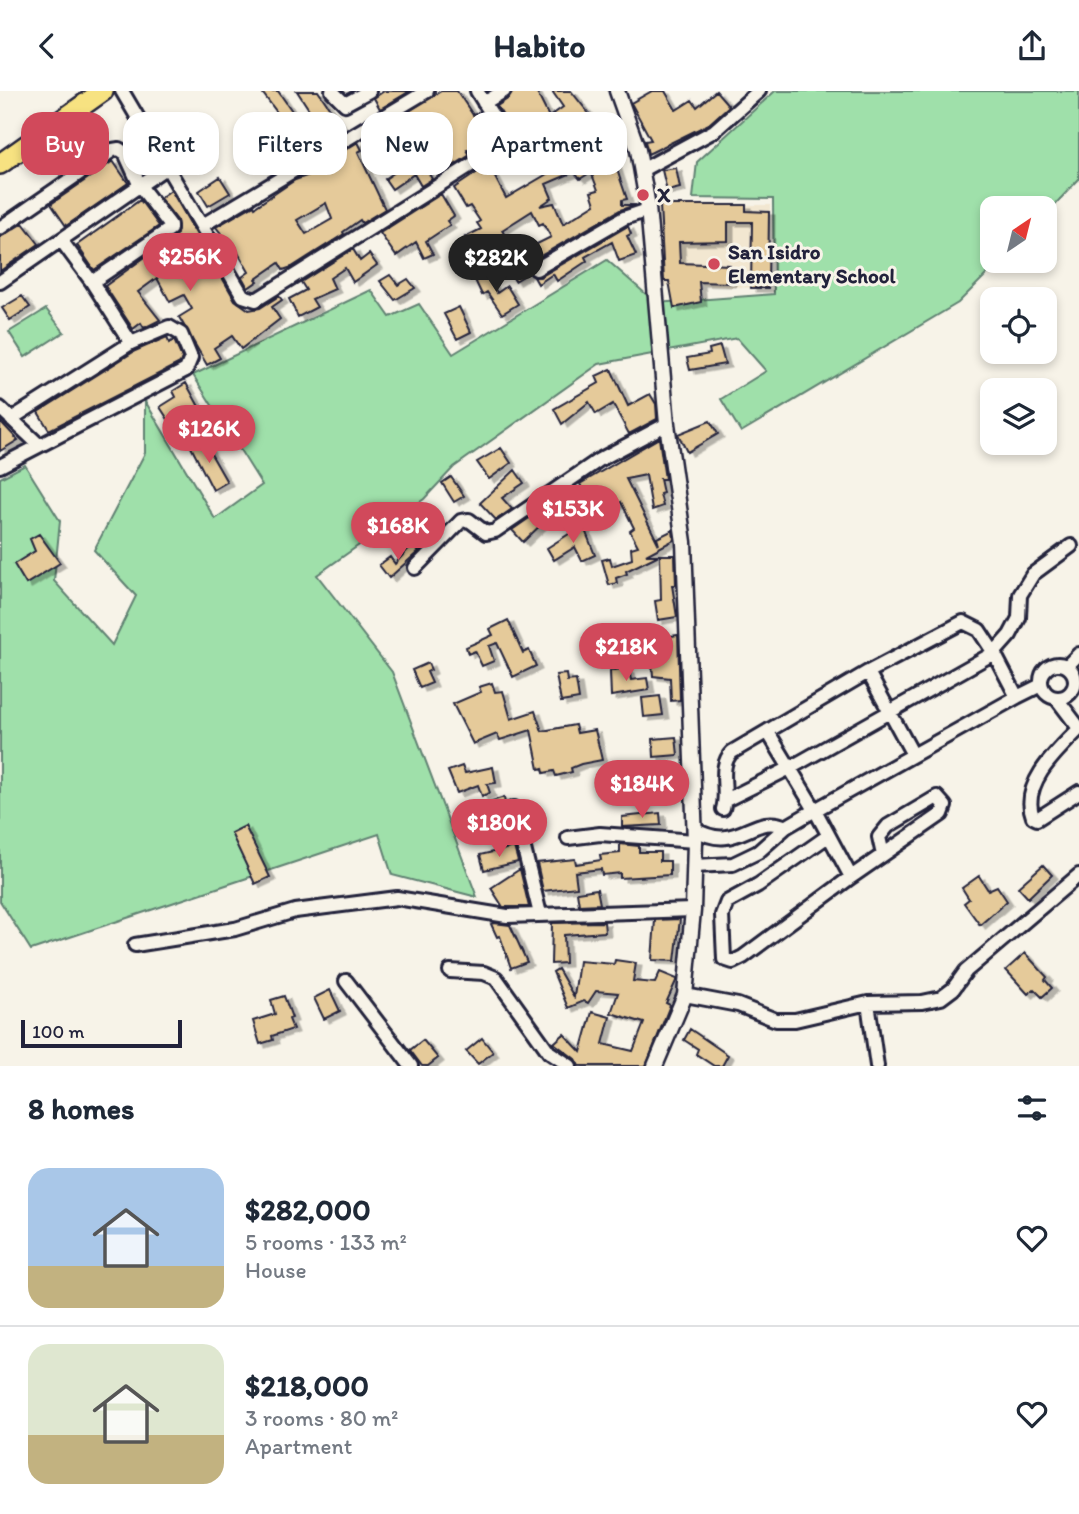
<!DOCTYPE html>
<meta charset="utf-8">
<style>
:root{--surface:#fff;--page:#f6f6f7;--text:#1f2937;--muted:#747a83;--line:#e0e1e3;--accent:#d1495b}
body{margin:0;font-family:Itim,sans-serif;background:var(--page);color:var(--text);height:100vh;display:flex;flex-direction:column;font-size:26px;white-space:nowrap}
*{box-sizing:border-box;margin:0}
p{font-size:23px;color:var(--muted)}
.icon{flex:none;width:38px;height:38px;fill:none;stroke:currentColor;stroke-width:2;stroke-linecap:round;stroke-linejoin:round}
.map{position:relative;height:975px;overflow:hidden}
.sheet{display:flex;flex-direction:column;background:var(--surface);flex:1}
.sheet>*{flex:none}
.guide{position:absolute;left:21px;top:21px;width:700px;height:63px;display:flex;gap:14px}
.needle{width:46px;rotate:35deg}
.tools{position:absolute;left:980px;top:105px;display:grid;gap:14px}
.tools a{display:grid;place-items:center;width:77px;height:77px;border-radius:14px;background:var(--surface);box-shadow:0 4px 10px #0003;font-size:35px}
.scale{position:absolute;left:21px;bottom:18px;width:161px;box-sizing:border-box;padding-left:7px;border:4px solid #22223b;border-top:0;font-size:19px;line-height:24px;white-space:nowrap;color:#22223b;-webkit-text-stroke:5px #f7f3e8;paint-order:stroke}
.price{position:absolute;translate:-50% -60px;padding:0 16px;border-radius:24px;background:var(--accent);color:#fff;font-size:23px;line-height:46px;filter:drop-shadow(0 2px 4px #0008)}
.price::after{content:'';position:absolute;left:50%;top:42px;width:21px;height:16px;margin-left:-10px;background:inherit;clip-path:polygon(0 0,100% 0,50% 100%)}
.price.current{background:#222;color:#fff}
ul{padding:0;list-style:none}
li{display:flex;align-items:center;gap:21px;height:175px;padding:0 28px}
li+li{border-top:2px solid var(--line)}
li span{display:grid;place-items:center;flex:none;width:196px;height:140px;border-radius:21px;color:#555}
li>.icon{margin-inline-start:auto}
span .icon{width:84px;height:84px;fill:#fffc;stroke-width:1}
li b{font-size:30px}
h2{display:flex;justify-content:space-between;align-items:center;height:84px;padding:0 28px;font-size:30px}
.tag{padding:0 24px;border-radius:21px;background:var(--surface);box-shadow:0 4px 10px #0003;font-size:24px;line-height:63px}
.tag.current{background:var(--accent);color:#fff}
header{display:flex;justify-content:space-between;align-items:center;height:91px;padding:0 28px;background:var(--surface);font-size:32px;font-weight:700}
.map>svg:first-child{display:block}
</style>
<header><svg class="icon" aria-label="back" viewBox="0 0 24 24"><path d="M15 5l-7 7 7 7"/></svg>Habito<svg class="icon" aria-label="share" viewBox="0 0 24 24"><path d="M12 15V3M7 8l5-5 5 5M5 13v7h14v-7"/></svg></header>
<div class="map">
<svg width="1079" height="975" viewBox="0 0 1079 975">
<defs>
<filter id="shadow"><feDropShadow dx="5.5" dy="3.5" stdDeviation="0" flood-color="#0004"/></filter>
</defs>
<rect width="100%" height="100%" fill="#f7f3e8"/>
<filter id="ink" filterUnits="userSpaceOnUse"><feTurbulence type="fractalNoise" baseFrequency=".0143" numOctaves="2"/><feDisplacementMap in="SourceGraphic" scale="14" xChannelSelector="R" yChannelSelector="G"/><feConvolveMatrix kernelMatrix="1 2 1 2 8 2 1 2 1" color-interpolation-filters="sRGB"/></filter>
<g filter="url(#ink)">
<path fill="#f2e7d1" d="M657,114h113l-1,84 -83,-5 -28,2z"/>
<path fill="#9fe0aa" stroke="#608172" stroke-width="2" d="M775,0h304v88l-34,36v-7h-53v53h8l-42,42 -217,129 -20,-33 45,-28 -29,-33 -138,26 -145,103 -30,32 -107,76 75,97 85,225 -85,-22 -13,-41 -348,116 -31,-49v-423l25,-13 35,56 -6,60 58,64 24,-49 -42,-46 51,-97v-52l70,118 47,-34 -69,-110 178,-85 19,27 29,-13 34,50 154,-94 49,43 118,-9 -1,-95 -80,-1 4,-36z
M46,218l18,23 -39,25 -16,-25z"/>
<path fill="#e5ca9a" stroke="#22223b" stroke-width="2" fill-rule="evenodd" filter="url(#shadow)" d="M261,0h17l14,20 -10,8z
M297,0h21l24,35 -15,11z
M384,0h26l-30,18 -6,-11z
M441,0h16l16,24 7,-3 15,24 -28,14 3,5 -25,16 -7,-12 7,-4 -14,-18 -22,12 13,23 4,-3 6,10 -11,7 -7,-12 -22,15 -7,-10 20,-14 -10,-18 -6,4 -13,-19z
M513,0h23l13,26 14,-10 -11,-16h19l19,24 -11,10 4,5 -21,14 12,22 37,-14 16,47 -5,1v5h14l-16,5 -88,51 -4,12 -13,8 -14,-24 -15,6 -8,-19 -8,4 -5,-11 16,-8 -4,-6 3,-2 -10,-15 -4,2 -12,-20 46,-31 -11,9 17,32 41,-24 -25,-37 10,-6 -6,-11 -16,8 -13,-22 12,-8zM574,81l6,7 11,-7 7,18 -7,2 4,12 -32,20 -9,-21 -14,3 12,-8 -6,-14zM532,120l7,14 4,-2 8,14 -36,18 -13,-25z
M652,0h13l11,19 16,-10 5,7 19,-16 13,15 -20,18 -61,30 -3,-13 6,-1 -20,-37z
M306,39l11,16 12,-6 -26,15 -11,-17z
M137,43l15,27 -11,6 -14,-25z
M358,51l4,8 -4,2 27,57 -23,14 -2,-3 -17,12 1,2 -52,33 -9,3 -4,-7 -23,16 2,2 -10,7 -6,-11 7,-5 -19,-33 -3,2 -11,-14 38,-22 1,2 40,-27 20,-7 -3,-3zM326,112l6,16 -26,15 -9,-14z
M113,70l15,22 -62,43 -15,-22z
M676,77l4,20 -13,3 -5,-21z
M220,86l10,16 -22,13 -9,-15z
M171,99l31,54 -13,9 13,23 14,-9 19,33 14,10 11,-2 19,-12 3,4 -10,7 8,12 -39,30 -9,-13 -18,12 6,10 -13,7 -28,-48 13,-8 -8,-14 -14,7 -13,-24 -19,14 22,28 -16,8 -3,-5 -8,6 -28,-43 72,-52v-14l-17,-22z
M441,103l13,22 -7,5 3,4 -24,16 7,13 -9,4 -8,-16 -20,14 -16,-23z
M140,109l19,26 -65,44 -17,-25z
M660,114h86v6l23,1 -1,76h-17l1,-66h-24v19l-49,1 1,21 50,2v18l-31,-1 2,20 -27,6 -5,-27h-5z
M23,132l16,21 -39,27v-34z
M628,135l3,8 -4,2 9,19 -17,6 -7,-19 -27,15 2,4 -30,20 -4,-7 -15,10 -4,-7h6z
M353,158l7,12 9,-7 8,11 -24,17 -8,-14 -15,10 5,11 -23,10 5,8 -19,10 -9,-18 17,-9 -5,-8z
M486,181l11,21 10,-7 11,18 -16,10 -15,-22 -5,3 -8,-17z
M390,184l8,10 10,-6 7,9 -20,12 -15,-19z
M22,205l8,11 -20,13 -8,-12z
M459,216l12,25 -14,7 -13,-25z
M167,246l2,6 5,-3 8,18 -2,5 -131,67 -11,-18 97,-61z
M720,255l5,18 -35,6 -3,-12 23,-4 -1,-5z
M611,278l17,37 22,-12 6,10 1,15 -28,15 -16,-30 -17,10 -7,-12 -27,22 -8,-15 45,-26 -3,-7z
M186,292l16,29 -29,15 -13,-20 16,-10 -3,-6z
M0,330l18,19 -18,11z
M710,330l8,13 -31,18 -9,-18z
M659,347l6,41h-5l3,14 -3,1 3,12 -11,4 -6,-35 -20,4 33,66 -2,-7 16,-8 1,10 -28,15h13l-33,16 1,3 -11,4 1,5 -8,2 -7,-25 8,-2 2,8 20,-7 -1,-11 7,-2 -8,-15 4,-3 -13,-26 -18,12 -11,-16 -4,2 -8,-16z
M203,349l24,42 -14,8 -22,-43z
M501,357l10,15 -22,16 -12,-17z
M515,379l9,13 -22,15 10,11 -16,11 -16,-17z
M451,386l13,19 -10,6 -12,-19z
M541,419l7,8 -25,24 -11,-12z
M583,434l12,30 -13,6 -7,-14 -21,13 -7,-12z
M39,443l21,29 -34,21 -12,-20 21,-13 -5,-12z
M412,454l7,6 -30,27 -10,-13 11,-8 5,7z
M660,464h15l1,30h-4l5,32 -19,3 -3,-19 6,-1z
M508,529l15,33 6,-3 7,16 -23,11 -16,-34 -8,3 5,15 -12,5 -7,-15 -7,3 -2,-7 27,-12 -3,-6z
M678,544l2,65 -9,1 -1,-23 -17,-2 -3,-37z
M428,572l3,7 -4,2 5,11 -12,5 -8,-18z
M620,578l9,1 2,10 16,-2 2,12 -38,6 -1,-25z
M566,583l1,7 9,-1 3,19 -18,3 -5,-27z
M492,592l3,9 8,-1 8,28 24,-8 7,20 33,-6 2,8 18,-3 7,30 -21,4 -10,4 1,4 -16,4 -2,-5 -10,2 -1,-5 -4,1 -8,-39 -31,10 -3,-6 -24,10 -20,-40 28,-12 -2,-5z
M660,605l3,19 -19,2 -2,-19z
M676,646l2,18 -24,2 -1,-18z
M462,675l3,7 28,-6 3,16 -9,1 3,9 -8,3 -4,-11 -21,8 -9,-22z
M504,706l3,21 -14,5 -7,-20z
M660,722l1,12 -39,2v-10z
M245,735l25,51 -15,7 -24,-51z
M620,753l19,2v6h21v9h10v14l-50,3v-5l-18,2 -1,-6 -26,3 2,15 -34,4 -6,-28 38,-4 1,5 25,-4 -1,-5 20,-2z
M514,756l4,15 -34,8 -4,-15z
M1043,774l9,10 -24,23 -10,-11z
M520,778l9,38h-26l-12,-19z
M979,785l9,14 9,-4 10,15 -27,24 -16,-22 5,-4 -7,-11z
M597,798l3,15 -21,1 -2,-13z
M680,828l-5,42 -23,-1 3,-40z
M604,831l1,10 -41,3 1,28 -14,1 1,-41z
M494,832l16,2 17,37 -16,6 -11,-32 -3,1 -6,-13z
M1025,862l22,24 -2,3 7,8 -10,9 -8,-8 -6,5 -22,-24z
M615,869l21,3 -3,18 22,2 5,-11 17,7 -11,24 4,2 -24,61h-67l-4,-7 -21,-16 10,-9 17,18 11,-40 18,5 -7,27 30,7 11,-28 -33,-10 7,-20 -22,-2 -8,12 -4,-2 -16,7 -15,-36 5,-3 16,28 5,-36 35,3z
M330,899l10,21 -16,8 -10,-21z
M284,905l8,22 -3,1 4,10 -21,7 1,4 -13,4 -7,-23 22,-7 -4,-14z
M690,938l38,26 -6,11h-8l-18,-12 2,-5 -14,-9z
M482,947l11,14 -15,12 -12,-13z
M423,949l15,18 -10,8h-6l-12,-16z"/>
<g fill="none" stroke-linecap="round" stroke-linejoin="round">
<defs>
<path id="minor" d="M122,0l121,205 13,4 247,-155 4,-6 -30,-48
M332,0l13,13 24,-13
M484,12l20,-12
M642,79l72,-39 45,-40
M203,134l224,-134
M0,137l113,-78 6,-1 6,4 15,33 30,39v4l-78,53
M61,149l31,42 39,61
M536,178l88,-51 24,-8
M0,191l168,-116
M0,317l39,37
M0,375l186,-96 5,-12 -10,-24 -12,-7 -38,16 -120,76
M415,477l46,-47 8,-1 17,13 9,-2 104,-71 68,-36
M1041 590a17 17 0 1 1 34 0a17 17 0 1 1-34 0Z
M1067,575l12,-12
M868,581l44,81
M1017,606l24,-12
M1057,608l22,29
M1079,638c-21,21 -59,55 -46,88l4,2 42,-27
M726,709l64,-32 204,-115 23,44 -202,113 36,67 -108,80 -10,5 -9,-3 -2,-44 5,-13 31,-17 70,-49
M514,717l26,106
M723,718c6,-19 -6,-42 9,-57l136,-80 95,-50 16,8 15,23 16,-18 9,-17 1,-23 13,-21 38,-28
M694,738c45,26 58,-18 92,-2
M568,747l32,-4 95,7
M695,775l38,-2 25,-12 28,-25 29,-17 -47,-78
M851,786l91,-63 3,-8 -8,-9 -49,29 -9,11 4,18
M135,854l100,-16 60,-18 102,-13 110,18 186,-6
M450,880l34,2 12,5 53,74 21,14
M346,890l65,85
M685,904l53,10 38,15h19l73,-17 54,-1 19,-4 12,-9 13,-18 113,-96
M868,912l9,63"/>
<path id="tertiary" d="M617,0l21,59 10,57 19,217 17,118 11,299 -2,69 -8,85 -30,71"/>
<path id="primary" d="M0,73l103,-73"/>
</defs>
<use href="#minor" stroke="#22223b" stroke-width="18"/>
<use href="#tertiary" stroke="#22223b" stroke-width="19"/>
<use href="#primary" stroke="#22223b" stroke-width="24"/>
<use href="#minor" stroke="#f7f3e8" stroke-width="12"/>
<use href="#tertiary" stroke="#f7f3e8" stroke-width="14"/>
<use href="#primary" stroke="#f7e281" stroke-width="19"/>
</g>
</g>
<g fill="#d1495b" stroke="#f7f3e8" stroke-width="2.5">
<circle cx="643" cy="104" r="7"/>
<circle cx="714" cy="173" r="7"/>
</g>
<g text-anchor="middle" stroke-width="6" stroke-linejoin="round" paint-order="stroke">
<g font-size="21" font-weight="bold" fill="#22223b" stroke="#f7f3e8" text-anchor="start">
<text x="657" y="111">X</text>
<text x="728" y="168">San Isidro<tspan x="728" dy="24">Elementary School</tspan></text>
</g>
</g>
</svg>
<div class="tools">
<a><svg class="needle" viewBox="-14 -14 28 28"><path d="M0-13l5 13h-10z" fill="#e53935"/><path d="M0 13l5-13h-10z" fill="#747a83"/></svg></a>
<a><svg class="icon" aria-label="locate" viewBox="0 0 24 24"><circle cx="12" cy="12" r="6"/><path d="M12 2v4M12 18v4M2 12h4M18 12h4"/></svg></a>
<a><svg class="icon" aria-label="layers" viewBox="0 0 24 24"><path d="M12 4l9 5-9 5-9-5zM3 14l9 5 9-5"/></svg></a>
</div>
<div class="scale">100 m</div>
<b class="price" style="left:190px;top:202px">$256K</b>
<b class="price current" style="left:496px;top:203px">$282K</b>
<b class="price" style="left:209px;top:374px">$126K</b>
<b class="price" style="left:573px;top:454px">$153K</b>
<b class="price" style="left:398px;top:471px">$168K</b>
<b class="price" style="left:626px;top:592px">$218K</b>
<b class="price" style="left:642px;top:729px">$184K</b>
<b class="price" style="left:499px;top:768px">$180K</b>
<div class="guide">
<a class="tag current">Buy</a>
<a class="tag">Rent</a>
<a class="tag">Filters</a>
<a class="tag">New</a>
<a class="tag">Apartment</a>
</div>
</div>
<section class="sheet">
<h2>8 homes<svg class="icon" aria-label="filters" viewBox="0 0 24 24"><path d="M4 7h16M4 17h16"/><circle cx="9" cy="7" r="2"/><circle cx="15" cy="17" r="2"/></svg></h2>
<ul>
<li><span style="background:linear-gradient(#a9c7e8 70%,#c2b280 0)"><svg class="icon" aria-label="home" viewBox="0 0 24 24"><path d="M3 11l9-7 9 7M6 9v11h12V9"/></svg></span><div><b>$282,000</b><p>5 rooms · 133 m²</p><p>House</p></div><svg class="icon" aria-label="heart" viewBox="0 0 24 24"><path d="M12 20l-8-8c-3-5 5-10 8-4 3-6 11-1 8 4z"/></svg></li>
<li><span style="background:linear-gradient(#dfe7d0 65%,#c2b280 0)"><svg class="icon" aria-label="home" viewBox="0 0 24 24"><path d="M3 11l9-7 9 7M6 9v11h12V9"/></svg></span><div><b>$218,000</b><p>3 rooms · 80 m²</p><p>Apartment</p></div><svg class="icon" aria-label="heart" viewBox="0 0 24 24"><path d="M12 20l-8-8c-3-5 5-10 8-4 3-6 11-1 8 4z"/></svg></li>
</ul>
</section>
